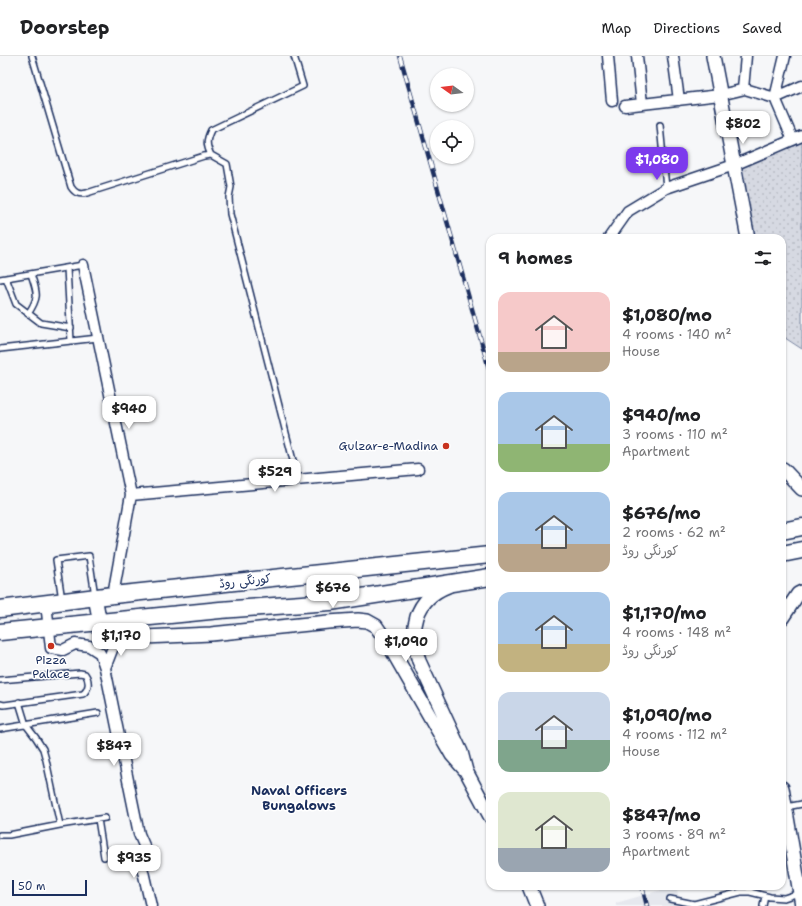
<!DOCTYPE html>
<meta charset="utf-8">
<style>
:root{--surface:#fff;--page:#f6f6f6;--text:#202124;--muted:#757577;--line:#e0e0e0;--accent:#7c3aed}
body{margin:0;font-family:"Shantell Sans","Playpen Sans Arabic",sans-serif;background:var(--page);color:var(--text);height:100vh;display:flex;flex-direction:column;font-size:15px;white-space:nowrap}
*{box-sizing:border-box;margin:0}
p{font-size:13px;color:var(--muted)}
.icon{flex:none;width:22px;height:22px;fill:none;stroke:currentColor;stroke-width:2;stroke-linecap:round;stroke-linejoin:round}
.map{position:relative;flex:1;overflow:hidden}
.side{position:absolute;left:486px;top:178px;width:300px;height:656px;display:flex;flex-direction:column;background:var(--surface);border-radius:12px;box-shadow:0 1px 3px #0004}
.side>*{flex:none}
.needle{width:26px;rotate:284deg}
.buttons{position:absolute;left:430px;top:12px;display:grid;gap:8px}
.buttons a{display:grid;place-items:center;width:44px;height:44px;border-radius:50%;background:var(--surface);box-shadow:0 1px 3px #0004;font-size:20px}
.scale{position:absolute;left:12px;bottom:10px;width:75px;box-sizing:border-box;padding-left:4px;border:2px solid #1b2f5e;border-top:0;font-size:11px;line-height:14px;white-space:nowrap;color:#1b2f5e;-webkit-text-stroke:3px #fff;paint-order:stroke}
.price{position:absolute;translate:-50% -34px;padding:0 9px;border-radius:8px;background:#fff;color:#222;font-size:13px;line-height:26px;filter:drop-shadow(0 1px 2px #0008)}
.price::after{content:'';position:absolute;left:50%;top:24px;width:12px;height:9px;margin-left:-6px;background:inherit;clip-path:polygon(0 0,100% 0,50% 100%)}
.price.active{background:var(--accent);color:#fff}
ul{padding:0;list-style:none}
li{display:flex;align-items:center;gap:12px;height:100px;padding:0 12px}
li span{display:grid;place-items:center;flex:none;width:112px;height:80px;border-radius:12px;color:#555}
li>.icon{margin-inline-start:auto}
span .icon{width:48px;height:48px;fill:#fffc;stroke-width:1}
li b{font-size:17px}
h2{display:flex;justify-content:space-between;align-items:center;height:48px;padding:0 12px;font-size:17px}
header{display:flex;align-items:center;gap:24px;box-sizing:border-box;height:56px;padding:0 20px;background:var(--surface);border-bottom:1px solid var(--line)}
header strong{font-size:19px}
nav{display:flex;gap:22px;margin-inline-start:auto;font-size:14px}
.map>svg:first-child{display:block}
</style>
<header>
<strong>Doorstep</strong>
<nav><a>Map</a><a>Directions</a><a>Saved</a></nav>
</header>
<div class="map">
<svg width="802" height="850" viewBox="0 0 802 850">
<defs>
<pattern id="green-dots" width="8" height="8" patternUnits="userSpaceOnUse"><rect width="8" height="8" fill="#d6d9e2"/><path d="M2 2h.1M6 6h.1" fill="none" stroke="#b7bbc4" stroke-width="1.8" stroke-linecap="round"/></pattern>
</defs>
<rect width="100%" height="100%" fill="#f6f7f9"/>
<filter id="ink" filterUnits="userSpaceOnUse"><feTurbulence type="fractalNoise" baseFrequency=".025" numOctaves="2"/><feDisplacementMap in="SourceGraphic" scale="8" xChannelSelector="R" yChannelSelector="G"/><feConvolveMatrix kernelMatrix="1 2 1 2 8 2 1 2 1" color-interpolation-filters="sRGB"/></filter>
<g filter="url(#ink)">
<path fill="#e6e8ee" d="M675,830h1l5,20h-65v-3z"/>
<path fill="url(#green-dots)" stroke="#7884a0" d="M802,80v213l-20,-13v-98h-34l-14,-73z"/>
<g fill="none" stroke-linecap="round" stroke-linejoin="round">
<defs>
<path id="service" d="M32,0l39,131c4,6 8,8 16,6l117,-37 7,-1 16,9 4,23 -2,10 1,17 68,266
M660,69l6,63
M211,99c-5,-10 -5,-15 0,-25l92,-44 -9,-30
M67,212l4,73
M6,222l10,26 25,19 30,5
M0,223l83,-14
M28,258c12,-18 9,-21 3,-40
M0,293l98,-11
M62,544l-6,-40 33,-4 6,40
M0,624l80,-7 5,1c5,7 4,15 -2,20l-79,11 -4,-1
M19,646l7,23 10,13 7,11 3,11 14,65
M0,673l98,-16
M786,751l16,-3
M98,763l6,38
M0,779h9l51,-10 45,-7
M749,830l1,6
M670,843l24,5 47,-12h9l20,5 14,1 15,-5
M763,850l2,-10"/>
<path id="minor" d="M608,0l4,45
M637,0l5,48
M673,0l6,44
M785,0l-10,42 18,42
M743,33l3,-33
M625,50l95,-11 25,-6 30,9 27,-12
M609,182l19,-27 38,-23 68,-23 68,-29
M83,209l48,230 -18,100
M131,439l287,-26
M46,547l5,45 12,2 12,-6 14,2 11,7 5,15 34,166 10,23 -7,10 9,39
M105,612l12,-31"/>
<path id="tertiary" d="M713,0l35,182
M783,413l19,20
M448,530c-34,13 -39,44 -29,75l42,91 5,19 24,45
M95,541l5,26 2,5 10,7 11,3 88,-4 117,-12 30,-2 9,1 9,5 13,19 63,110 14,16
M782,562l16,-24 4,-2
M782,732l20,117
M529,830l8,20"/>
<path id="primary" d="M782,475l20,-4
M782,498l20,-4
M0,553l113,-14 377,-40
M0,576l220,-22 110,-8 160,-25"/>
</defs>
<use href="#service" stroke="#1b2f5e" stroke-width="8"/>
<use href="#minor" stroke="#1b2f5e" stroke-width="13"/>
<use href="#tertiary" stroke="#1b2f5e" stroke-width="16"/>
<use href="#primary" stroke="#1b2f5e" stroke-width="19"/>
<use href="#service" stroke="#fff" stroke-width="5"/>
<use href="#minor" stroke="#fff" stroke-width="10"/>
<use href="#tertiary" stroke="#fff" stroke-width="13"/>
<use href="#primary" stroke="#fff" stroke-width="16"/>
<defs>
<path id="rail" d="M400,0l90,316
M642,830l5,20"/>
</defs>
<use href="#rail" stroke="#1b2f5e" stroke-width="4.5"/>
<use href="#rail" stroke="#fff" stroke-width="3" stroke-dasharray="9" stroke-linecap="butt"/>
</g>
</g>
<g fill="#c8321e" stroke="#fff" stroke-width="1.5">
<circle cx="446" cy="390" r="4"/>
<circle cx="51" cy="590" r="4"/>
</g>
<g text-anchor="middle" stroke-width="3" stroke-linejoin="round" paint-order="stroke">
<g font-size="12" fill="#1b2f5e" stroke="#fff" text-anchor="end">
<text x="438" y="394">Gulzar-e-Madina</text>
<text x="51" y="608" text-anchor="middle">Pizza<tspan x="51" dy="14">Palace</tspan></text>
</g>
<g font-size="12" fill="#1b2f5e" stroke="#fff">
<text transform="translate(245 525) rotate(-6)" y="4">کورنگی روڈ</text>
</g>
<g font-size="13" font-weight="bold" fill="#1b2f5e" stroke="#fff">
<text x="299" y="739">Naval Officers<tspan x="299" dy="15">Bungalows</tspan></text>
</g>
</g>
</svg>
<div class="buttons">
<a><svg class="needle" viewBox="-14 -14 28 28"><path d="M0-13l5 13h-10z" fill="#e53935"/><path d="M0 13l5-13h-10z" fill="#757577"/></svg></a>
<a><svg class="icon" aria-label="locate" viewBox="0 0 24 24"><circle cx="12" cy="12" r="6"/><path d="M12 2v4M12 18v4M2 12h4M18 12h4"/></svg></a>
</div>
<div class="scale">50 m</div>
<b class="price" style="left:743px;top:89px">$802</b>
<b class="price active" style="left:657px;top:125px">$1,080</b>
<b class="price" style="left:129px;top:374px">$940</b>
<b class="price" style="left:275px;top:437px">$529</b>
<b class="price" style="left:333px;top:553px">$676</b>
<b class="price" style="left:121px;top:601px">$1,170</b>
<b class="price" style="left:406px;top:607px">$1,090</b>
<b class="price" style="left:114px;top:711px">$847</b>
<b class="price" style="left:134px;top:823px">$935</b>
<section class="side">
<h2>9 homes<svg class="icon" aria-label="filters" viewBox="0 0 24 24"><path d="M4 7h16M4 17h16"/><circle cx="9" cy="7" r="2"/><circle cx="15" cy="17" r="2"/></svg></h2>
<ul>
<li><span style="background:linear-gradient(#f6c9c9 75%,#b9a48a 0)"><svg class="icon" aria-label="home" viewBox="0 0 24 24"><path d="M3 11l9-7 9 7M6 9v11h12V9"/></svg></span><div><b>$1,080/mo</b><p>4 rooms · 140 m²</p><p>House</p></div></li>
<li><span style="background:linear-gradient(#a9c7e8 65%,#8fb573 0)"><svg class="icon" aria-label="home" viewBox="0 0 24 24"><path d="M3 11l9-7 9 7M6 9v11h12V9"/></svg></span><div><b>$940/mo</b><p>3 rooms · 110 m²</p><p>Apartment</p></div></li>
<li><span style="background:linear-gradient(#a9c7e8 65%,#b9a48a 0)"><svg class="icon" aria-label="home" viewBox="0 0 24 24"><path d="M3 11l9-7 9 7M6 9v11h12V9"/></svg></span><div><b>$676/mo</b><p>2 rooms · 62 m²</p><p>کورنگی روڈ</p></div></li>
<li><span style="background:linear-gradient(#a9c7e8 65%,#c2b280 0)"><svg class="icon" aria-label="home" viewBox="0 0 24 24"><path d="M3 11l9-7 9 7M6 9v11h12V9"/></svg></span><div><b>$1,170/mo</b><p>4 rooms · 148 m²</p><p>کورنگی روڈ</p></div></li>
<li><span style="background:linear-gradient(#c9d6e8 60%,#7fa58c 0)"><svg class="icon" aria-label="home" viewBox="0 0 24 24"><path d="M3 11l9-7 9 7M6 9v11h12V9"/></svg></span><div><b>$1,090/mo</b><p>4 rooms · 112 m²</p><p>House</p></div></li>
<li><span style="background:linear-gradient(#dfe7d0 70%,#9aa5b1 0)"><svg class="icon" aria-label="home" viewBox="0 0 24 24"><path d="M3 11l9-7 9 7M6 9v11h12V9"/></svg></span><div><b>$847/mo</b><p>3 rooms · 89 m²</p><p>Apartment</p></div></li>
</ul>
</section>
</div>
